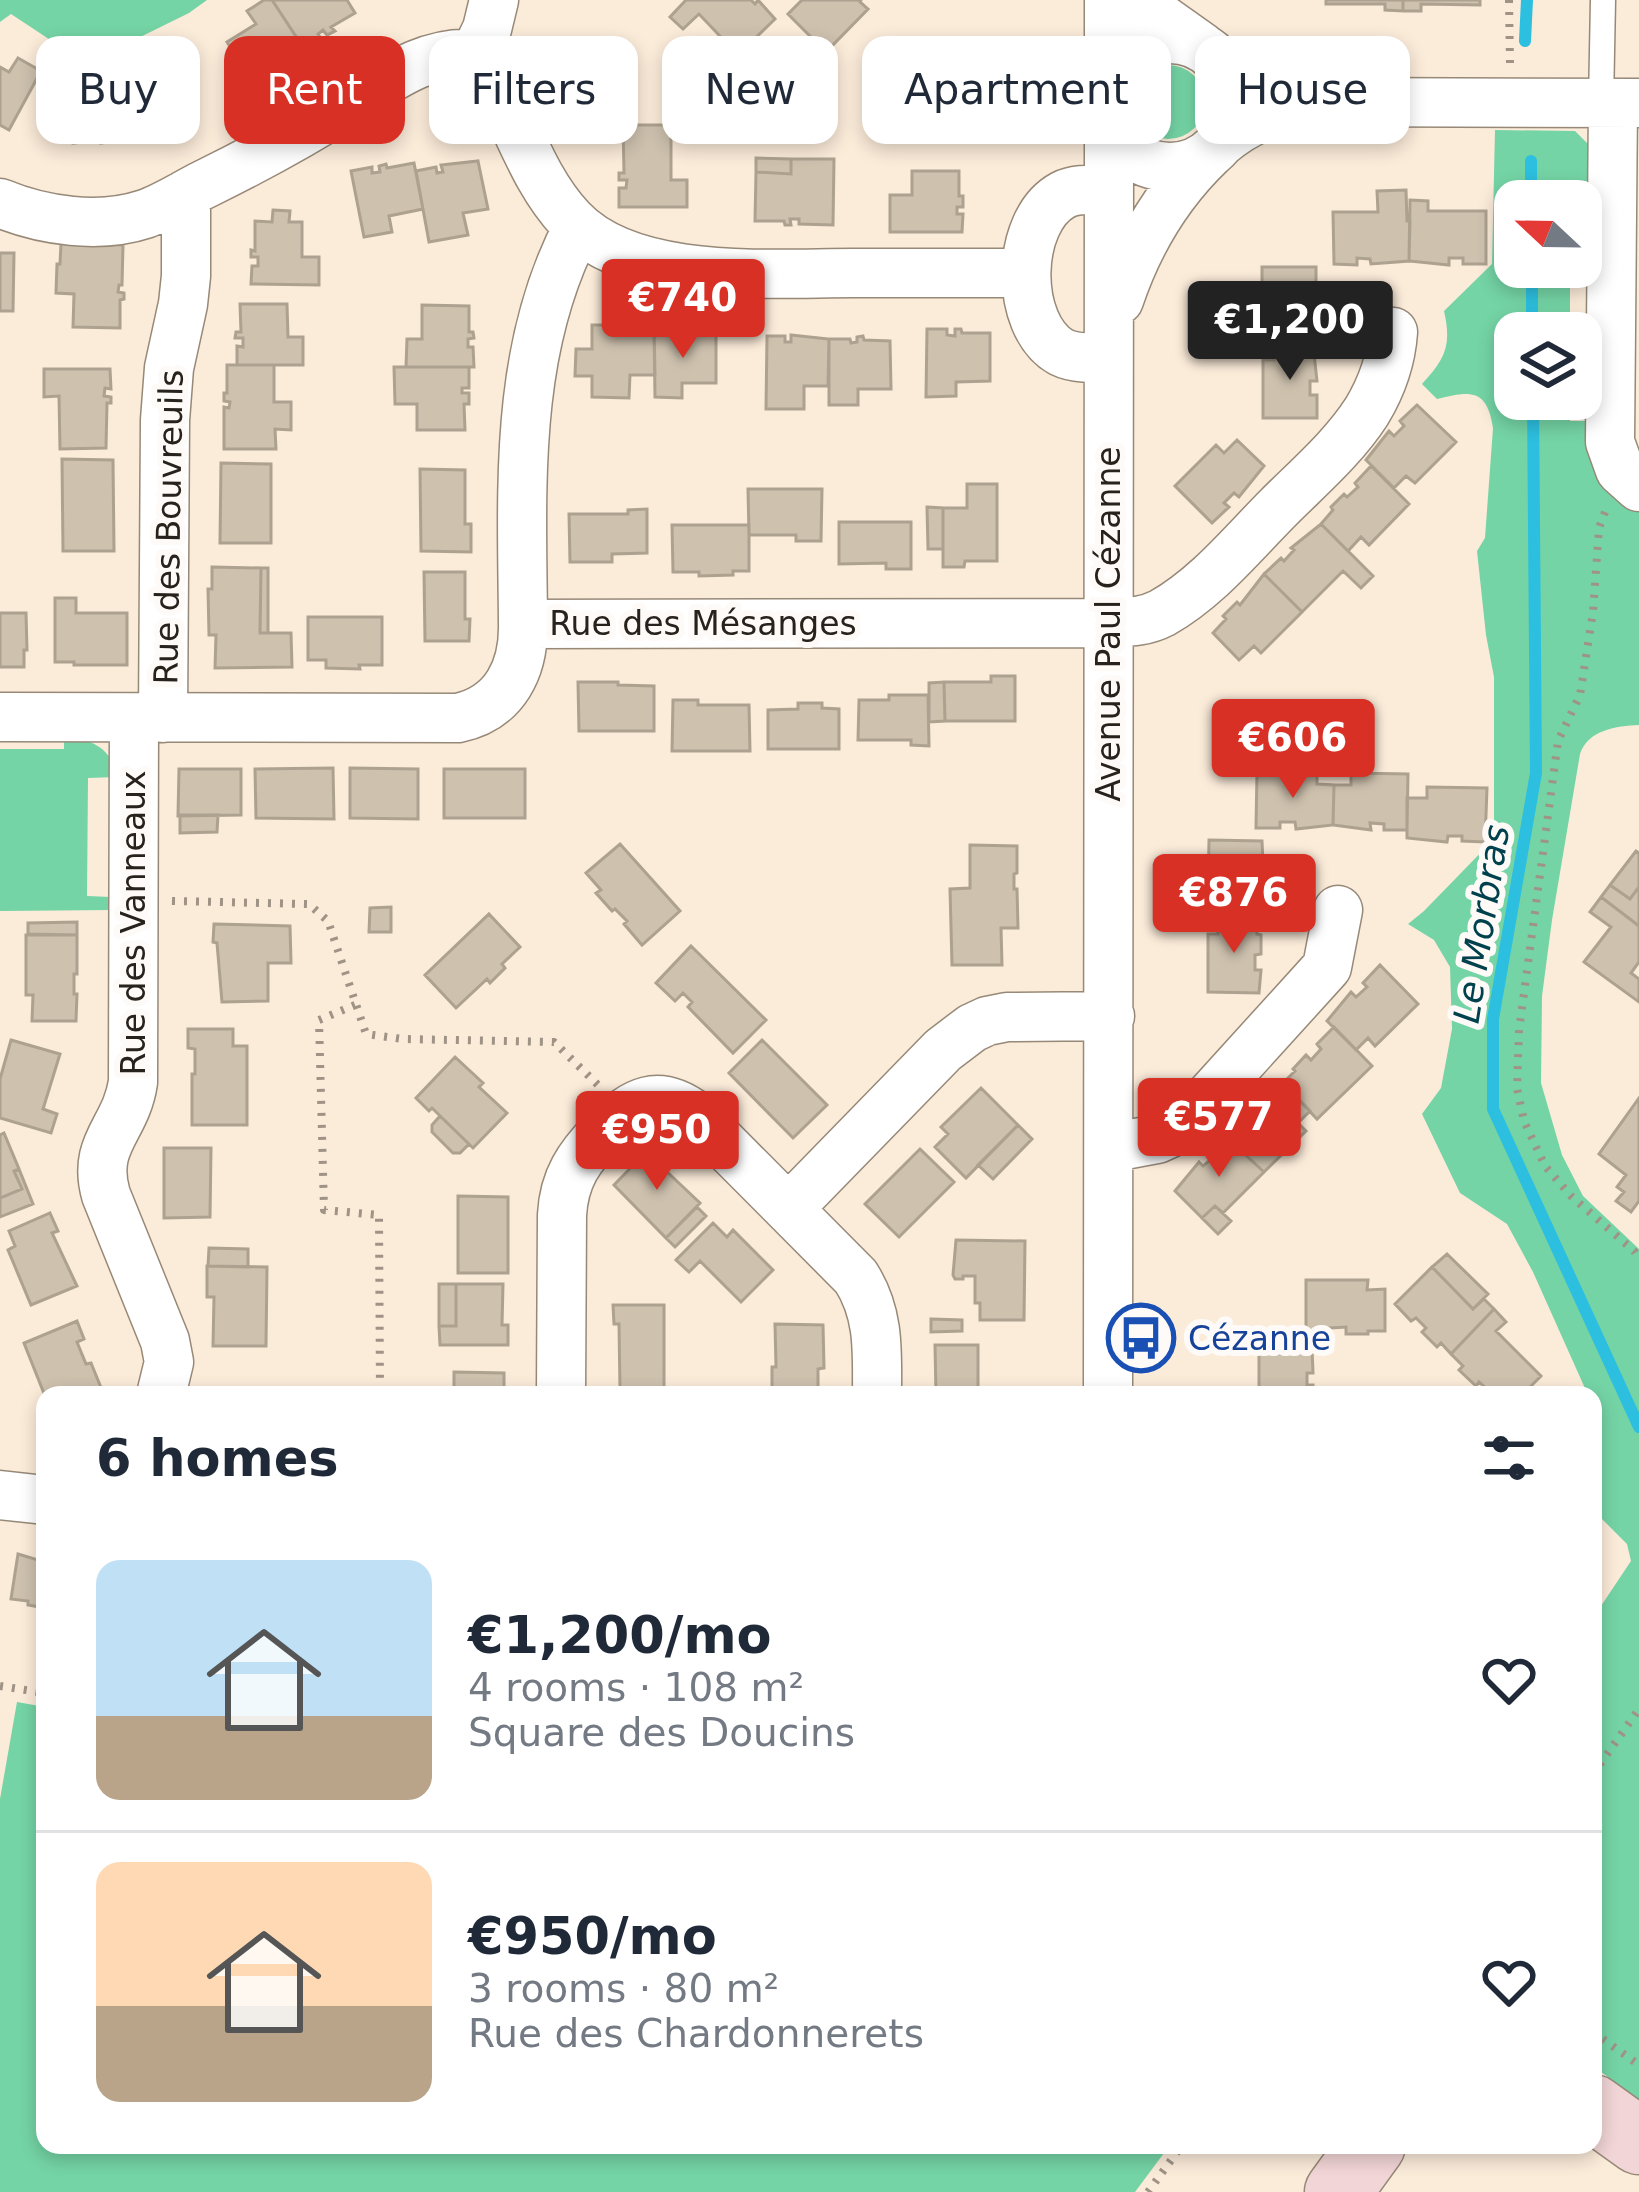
<!DOCTYPE html>
<meta charset="utf-8">
<style>
:root{--surface:#fff;--page:#f2f2f3;--text:#1f2937;--muted:#747a83;--line:#e0e1e3;--accent:#d93025}
body{margin:0;font-family:"DejaVu Sans",sans-serif;background:var(--page);color:var(--text);height:100vh;display:flex;flex-direction:column;font-size:45px;white-space:nowrap}
*{box-sizing:border-box;margin:0}
p{font-size:39px;color:var(--muted)}
.icon{flex:none;width:66px;height:66px;fill:none;stroke:currentColor;stroke-width:2;stroke-linecap:round;stroke-linejoin:round}
.map{position:relative;flex:1;overflow:hidden}
.drawer{position:absolute;left:36px;top:1386px;width:1566px;height:768px;display:flex;flex-direction:column;background:var(--surface);border-radius:24px;box-shadow:0 6px 18px #0003}
.drawer>*{flex:none}
.hud{position:absolute;left:36px;top:36px;width:1569px;height:108px;display:flex;gap:24px}
.needle{width:78px;rotate:292deg}
.fabs{position:absolute;left:1494px;top:180px;display:grid;gap:24px}
.fabs a{display:grid;place-items:center;width:108px;height:108px;border-radius:24px;background:var(--surface);box-shadow:0 6px 18px #0003;font-size:60px}
.price{position:absolute;translate:-50% -102px;padding:0 27px;border-radius:12px;background:var(--accent);color:#fff;font-size:39px;line-height:78px;filter:drop-shadow(0 3px 6px #0008)}
.price::after{content:'';position:absolute;left:50%;top:72px;width:36px;height:27px;margin-left:-18px;background:inherit;clip-path:polygon(0 0,100% 0,50% 100%)}
.price.on{background:#222;color:#fff}
ul{padding:0;list-style:none}
li{display:flex;align-items:center;gap:36px;height:300px;padding:0 60px}
li+li{border-top:3px solid var(--line)}
li span{display:grid;place-items:center;flex:none;width:336px;height:240px;border-radius:24px;color:#555}
li>.icon{margin-inline-start:auto}
span .icon{width:144px;height:144px;fill:#fffc;stroke-width:1}
li b{font-size:51px}
h2{display:flex;justify-content:space-between;align-items:center;height:144px;padding:0 60px;font-size:51px}
.chip{padding:0 42px;border-radius:24px;background:var(--surface);box-shadow:0 6px 18px #0003;font-size:42px;line-height:108px}
.chip.on{background:var(--accent);color:#fff}
.map>svg:first-child{display:block}
</style>
<div class="map">
<svg width="1639" height="2192" viewBox="0 0 1639 2192">
<rect width="100%" height="100%" fill="#fbebd9"/>
<path fill="#74d4a5" d="M0,0h207l-18,13 -65,32 -57,6 -56,-37 -11,8z
M1131 102a37 37 0 1 1 74 0a37 37 0 1 1-74 0Z
M1495,130l80,1 16,16 6,34h-26l-1,20h-55v66h55v66h-55v66h55v22h26l43,86v218c-23,1 -51,5 -59,29l-28,166 -10,76 -1,87 21,72 21,41 56,53v851l-46,-34v-448l38,-57 -4,-17 -34,-34v-115h-5l-55,-123 -26,-48 -47,-31 -38,-79 19,-26 11,-59 -2,-62 -16,-27 -26,-16 16,-13 70,-72v-162l-8,-42 -9,-84 8,-13 8,-110c-6,-40 -23,-37 -56,-29l-15,-15c23,-25 30,-38 22,-73l48,-47z
M64,735c28,6 47,11 53,42l-29,1 -1,118 24,1 1,13 -112,1v-162h64z
M17,1702l28,5v438h1125l-35,47h-1135v-393z"/>
<g fill="none" stroke-linecap="round" stroke-linejoin="round">
<path stroke="#2dbfdf" stroke-width="12" d="M1525,41l2,-41
M1531,161v40
M1532,267v66
M1533,399l3,374 -43,246v90l146,318"/>
</g>
<path fill="#cec1ae" stroke="#ada28f" stroke-width="3" d="M264,0h8l34,52 -15,12 -4,-5 -6,4 3,4 -6,4 -2,-3 -23,15 -26,-41 29,-18 -9,-13z
M272,0h75l8,13 -24,14 4,4 -8,4 -4,-5 -5,4 3,5 -16,11z
M686,0h65l4,4 3,-4 17,19 -37,36 -39,-41 -16,15 -13,-12z
M802,0h59l-1,2 8,7 -42,43 -38,-38z
M1326,0h77v11l-18,-1v-6h-59z
M1403,0h77v5l-59,-1v7h-18z
M18,58l23,13 -32,59 -9,-5v-58l9,5z
M153,65l2,15 34,-4 6,48 -27,3v3l-7,2 -1,-7 -8,1 1,6 -19,3 -7,-67z
M127,73l7,66 -18,2 -1,-6 -7,1 1,6 -8,1v-3l-28,3 -6,-48 36,-3 -2,-17z
M623,125h48v55h16v27h-68v-19h7l1,-8h-8v-7h5z
M756,158l35,1v15l-35,-2z
M791,159h43l-1,66 -34,-1v-5h-9l1,6h-6l-1,-4h-29l1,-49 35,2z
M478,161l10,48 -25,4 5,22 -39,7 -13,-71 20,-4 1,6 6,-1 -2,-7z
M414,163l9,46 -34,7 3,16 -28,5 -13,-66 21,-4v6l8,-1 -1,-6 7,-2 1,4z
M912,171h47v25h4v11h-6v7h6l-1,18h-72v-37h22z
M1406,190l1,31h3l-1,40 -38,3 -1,-5 -13,-1v7l-23,-1 -1,-52h45l-1,-21z
M1410,200l18,1v10h58v53h-23v-6h-14v7l-40,-4z
M273,210l17,1 -1,11h13v35h17v28l-68,-1 1,-18h6v-9h-7v-7l4,1v-30l17,1z
M61,243l62,2 -1,40h-3l-1,7 6,1v6l-4,1v28l-47,-1 1,-33 -18,-1 1,-29h3z
M0,253h14l-1,58h-13z
M1262,267h54v23h-6l-1,14h7l-3,40h-60v-17h9z
M240,304h47l1,33h15v28h-66v-19l6,1v-9h-8l1,-6h5z
M422,305l47,1v26h4l1,6 -6,1v8h5l1,20h-68l1,-28h15z
M617,324h12v3h25l1,48h-25l-1,23 -37,-1v-21h-17l1,-27h16v-24h20l-1,4h6z
M927,329h20v6l8,1v-7h6l1,4h28v48l-34,1v14l-30,1z
M654,330h21v6l6,-1 1,-5h7l1,4h26v49h-34v15l-27,-1z
M791,335l38,4 -1,47h-24v23h-38l1,-73h18v6h6z
M863,336l1,4 26,1 1,48h-33v16h-29v-66h21l1,4 6,-1v-5z
M1274,344h39l4,37h-7v14h7v23h-54v-58h11z
M227,365h47v37h17v28l-16,-1 1,20h-52v-42l5,1 1,-6 -6,-1v-8h3z
M394,367h75v21h-7v5h7v11h-5l1,26h-48v-26h-22z
M44,369h66l1,20 -6,-1 -1,8 7,1v6h-4l-1,45 -46,1 -1,-53 -15,1z
M1417,405l39,37 -41,41 -9,-7 -12,12 -28,-28 23,-29 5,5 10,-10 -4,-5z
M1237,440l27,26 -25,31 -5,-4 -10,10 5,4 -17,16 -37,-37 41,-41 8,8z
M62,459l51,1 1,91h-51z
M221,463l50,1v79h-51z
M1371,466l38,38 -40,41 -8,-8 -13,14 -27,-27 12,-14 -2,-3 13,-13 3,3 11,-10 -3,-4z
M420,469l45,1v54h6v28l-50,-1z
M967,484h30v77h-32l-1,6h-21v-59h24z
M748,489h74l-1,52h-25v-6h-47z
M927,507l16,1v41h-15z
M647,509v44l-35,1v8h-42l-1,-48h59v-4z
M839,522h72v47h-25v-6l-47,1z
M1321,524l52,52 -12,12 -18,-17 -41,41 -38,-38 17,-16 3,3 10,-11 -3,-2z
M672,525h77v46h-16v4l-34,1v-4h-26z
M212,567l49,1 -1,65h31l1,34 -77,1 1,-33h-7l-1,-46h4z
M261,568h7v65h-8z
M424,572h41v47h5l-1,22h-44z
M1264,574l38,38 -41,41 -7,-7 -15,14 -26,-27 13,-14 -3,-3 14,-14 3,3z
M55,598h21v15h51v52h-53v-3h-19z
M0,613h26l1,37h-3v17h-24z
M308,617h74v48h-23l1,4 -34,-1v-8h-18z
M991,676h24v45h-70l-1,-39h47z
M578,682h40v3l36,1v45h-75z
M944,682l1,39 -16,1v-39z
M889,695h39l1,51 -18,-1v-5h-53l1,-40h30z
M673,700h25v5h51l1,46h-78z
M798,703h24v5l17,1v40h-71v-39l30,-1z
M333,768l1,51 -78,-1 -1,-49z
M350,768l68,1v50l-68,-1z
M179,769h62v46l-63,1z
M444,769h81v49h-81z
M1257,772l60,1v11l17,1 -1,40 -37,4 -1,-7h-15v6h-24z
M1351,773l57,1 -1,56h-23v-6l-14,-1 1,7 -38,-5 1,-40h17z
M1427,787l60,1 -2,54 -23,-1v-5h-14l-1,6 -40,-4v-40h20z
M180,815h38l-1,17 -37,1z
M1209,840l53,1 1,22h-7v14h6v22l-4,1 -1,16 -40,1 1,-19h-10z
M620,844l60,67 -38,34 -18,-21 3,-3 -12,-12 -3,2 -16,-18 5,-3 -15,-17z
M970,845l47,1v27l-3,1v15h3l1,39h-17l1,37h-50l-2,-76 20,-1z
M1636,851l3,2v34l-9,12 -20,-14z
M1610,885l20,14 9,-12v39l-38,-29z
M1601,897l38,29v36l-8,11 8,6v23l-55,-40 27,-35 -21,-15z
M391,907v25h-22l1,-24z
M489,914l31,33 -18,17 3,4 -15,15 -3,-4 -31,29 -31,-33z
M1257,916v18l4,1v19l-6,1v15h6l-2,23 -51,-1v-58h10l-1,-17z
M77,922v13l-49,-1v-11z
M214,924l76,2 1,37h-23v38l-46,1 -5,-59 -4,-1z
M26,935h51v39h-3v20h3l-1,27h-44l1,-26h-7z
M691,946l75,74 -33,33 -45,-46 4,-5 -9,-9 -8,8 -19,-18z
M1380,965l38,39 -43,42 -7,-8 -12,12 -29,-29 24,-29 5,5 11,-10 -4,-4z
M1334,1027l38,39 -55,53 -34,-36 12,-12 -2,-2 13,-14 5,5 10,-11 -4,-5z
M188,1029h45v17h14v79h-55v-51h3v-25l-7,-1z
M11,1040l49,14 -17,55 14,5 -6,19 -51,-15v-39z
M762,1040l65,65 -34,33 -64,-65z
M455,1057l28,26 -4,4 28,26 -34,35 -41,-40 -3,3 -13,-13z
M1283,1083l27,28 -12,12 8,8 -42,41 -38,-35 17,-19 4,5 11,-11 -4,-4z
M981,1088l37,37 -52,53 -31,-31 13,-13 -7,-7z
M1639,1098v103l-8,11 -15,-11 8,-9 -7,-5 9,-12 -27,-21z
M440,1116l29,28 -9,9h-7l-21,-21v-7z
M1018,1125l14,14 -39,40 -15,-14z
M4,1133l15,36 -5,2 8,18 -22,9v-63z
M1226,1137l38,35 -41,41 -8,-7 -13,12 -27,-27 24,-29 4,4 11,-9 -5,-5z
M651,1147l17,16 -5,5 37,35 -34,35 -52,-53z
M164,1148h47l-1,69 -46,1z
M920,1149l34,33 -55,55 -34,-33z
M19,1169l14,35 -33,13v-19l22,-9 -8,-18z
M458,1196l50,1v76h-50z
M1215,1206l16,15 -13,13 -16,-16z
M697,1207l9,9 -31,31 -9,-9z
M50,1213l8,18 -6,2 25,53 -46,19 -23,-55 7,-4 -6,-15z
M713,1223l14,14 6,-7 40,40 -32,32 -41,-41 -11,11 -13,-12z
M956,1240l69,1 -1,79h-44v-17h-5v-27h-12v3h-8l-2,-4z
M209,1248l39,1v18l-40,-1z
M1447,1254l41,40 -15,15 -41,-42z
M207,1266l60,1 -1,79h-53l1,-49h-7z
M1432,1267l41,42 11,-10 10,10 -43,45 -10,-11 -4,4 -15,-15 4,-4 -10,-10 -5,3 -16,-17z
M1306,1280h62l-1,10 18,-1v42h-17v3h-22v-7l-16,1v6h-24z
M439,1284h17v42h-17z
M456,1284h47l-1,41h6v20h-68l-1,-19h17z
M613,1305h51v84l-44,1 -1,-66h-5z
M1494,1309l12,13 -10,9 45,45 -19,19h-34l2,-3 -11,-10 -3,4 -17,-16 4,-4 -12,-12z
M931,1319l31,1v11l-31,1z
M77,1321l7,18 -7,3 9,22 5,-1 13,32 -59,1 -21,-53z
M775,1324l48,1 1,43 -6,1v21l-46,-1v-22h4z
M935,1345h43v50h-42z
M1312,1348l1,25h-6v12h6v10h-54v-46z
M454,1372l50,1v22h-50z
M18,1554l27,8v46l-17,-3v-4l-17,-2z"/>
<g fill="none" stroke-linecap="round" stroke-linejoin="round">
<defs>
<path id="service" d="M1601,103l2,-103"/>
<path id="minor" d="M1144,0l17,18 41,29
M1106 103a64 64 0 1 1 128 0a64 64 0 1 1-128 0Z
M475,54c39,52 51,118 96,166 61,65 199,53 281,53 58,0 116,0 174,0
M1109,82v-82
M1613,103l-3,339 10,28 19,17
M1220,143c28,-24 60,-36 97,-41l322,1
M0,203c43,18 100,26 145,11 20,-7 40,-20 58,-29 51,-25 99,-51 146,-81 40,-25 77,-54 126,-50l12,-25 7,-29
M1119,300c19,-57 49,-107 92,-148
M1107,357c-15,1 -32,2 -46,-5 -47,-27 -46,-131 2,-157 13,-7 31,-5 46,-5
M523,624c-1,-135 -10,-274 55,-397
M0,717l458,1c47,-10 66,-49 65,-94l585,-1c20,-1 37,-1 54,-10 46,-26 81,-70 117,-106 30,-30 65,-60 88,-96 15,-25 24,-50 26,-79
M134,718l-1,364c-7,48 -42,61 -27,113l59,146 4,21 -8,33
M163,718l2,-298 4,-52 14,-64 3,-28v-82
M1109,1148l48,-9 24,-11 146,-161 11,-57
M789,1208l154,-158 29,-22 15,-7 20,-4 103,-1
M561,1395l1,-180c2,-37 17,-58 42,-84 30,-30 54,-44 92,-15l160,161c24,38 21,75 21,118
M1108,1395l1,-1271
M0,1495l45,5"/>
<path id="secondary" d="M1593,2108l46,33
M1338,2192l34,-47"/>
</defs>
<use href="#service" stroke="#978978" stroke-width="27"/>
<use href="#minor" stroke="#978978" stroke-width="51"/>
<use href="#secondary" stroke="#978978" stroke-width="69"/>
<path stroke="#9f9386" stroke-width="8" stroke-dasharray="3 9" stroke-linecap="butt" d="M1509,0l1,64
M1605,512l-6,16 -6,84 -13,83 -22,46 -39,289 -2,58 7,33 21,45 26,30 63,55 5,8
M172,901l137,3 19,17 38,113 36,5 152,3 44,43
M355,1005l-36,15 5,190 55,5 1,180
M0,1686l45,7
M1593,1774l46,-65
M1593,2032l46,33
M1148,2192l34,-47"/>
<use href="#service" stroke="#fff" stroke-width="24"/>
<use href="#minor" stroke="#fff" stroke-width="48"/>
<use href="#secondary" stroke="#f2d5d6" stroke-width="66"/>
</g>
<defs>
<symbol id="bus-ring" viewBox="-11 -11 22 22"><circle r="9.5" fill="#fdfaf7" stroke="#1a4fb4" stroke-width="1.5"/><path d="M-5-6H5V4H4V6H2V4H-2V6H-4V4H-5ZM-3.5-4V0h7V-4ZM-3.5 1.2v1.5H-2V1.2ZM2 1.2v1.5H3.5V1.2Z" fill="#1a4fb4"/></symbol>
</defs>
<g fill-rule="evenodd">
<use href="#bus-ring" x="1103" y="1300" width="76" height="76"/>
</g>
<g text-anchor="middle" stroke-width="12" stroke-linejoin="round" paint-order="stroke">
<g font-size="33" fill="#27221b" stroke="#fdfaf7">
<text transform="translate(168 527) rotate(-89)" y="12">Rue des Bouvreuils</text>
<text x="703" y="635">Rue des Mésanges</text>
<text transform="translate(1108 624) rotate(-90)" y="12">Avenue Paul Cézanne</text>
<text transform="translate(133 923) rotate(-90)" y="12">Rue des Vanneaux</text>
</g>
<g font-size="33" fill="#164399" stroke="#fdfaf7" text-anchor="start">
<text x="1188" y="1350">Cézanne</text>
</g>
<g font-size="36" font-style="italic" fill="#00414e" stroke="#fdfaf7">
<text transform="translate(1481 924) rotate(-81)" y="13">Le Morbras</text>
</g>
</g>
</svg>
<div class="fabs">
<a><svg class="needle" viewBox="-14 -14 28 28"><path d="M0-13l5 13h-10z" fill="#e53935"/><path d="M0 13l5-13h-10z" fill="#747a83"/></svg></a>
<a><svg class="icon" aria-label="layers" viewBox="0 0 24 24"><path d="M12 4l9 5-9 5-9-5zM3 14l9 5 9-5"/></svg></a>
</div>
<b class="price" style="left:683px;top:361px">€740</b>
<b class="price on" style="left:1290px;top:383px">€1,200</b>
<b class="price" style="left:1293px;top:801px">€606</b>
<b class="price" style="left:1234px;top:956px">€876</b>
<b class="price" style="left:1219px;top:1180px">€577</b>
<b class="price" style="left:657px;top:1193px">€950</b>
<div class="hud">
<a class="chip">Buy</a>
<a class="chip on">Rent</a>
<a class="chip">Filters</a>
<a class="chip">New</a>
<a class="chip">Apartment</a>
<a class="chip">House</a>
</div>
<section class="drawer">
<h2>6 homes<svg class="icon" aria-label="filters" viewBox="0 0 24 24"><path d="M4 7h16M4 17h16"/><circle cx="9" cy="7" r="2"/><circle cx="15" cy="17" r="2"/></svg></h2>
<ul>
<li><span style="background:linear-gradient(#bfe0f5 65%,#b9a48a 0)"><svg class="icon" aria-label="home" viewBox="0 0 24 24"><path d="M3 11l9-7 9 7M6 9v11h12V9"/></svg></span><div><b>€1,200/mo</b><p>4 rooms · 108 m²</p><p>Square des Doucins</p></div><svg class="icon" aria-label="heart" viewBox="0 0 24 24"><path d="M12 20l-8-8c-3-5 5-10 8-4 3-6 11-1 8 4z"/></svg></li>
<li><span style="background:linear-gradient(#ffd9b3 60%,#b9a48a 0)"><svg class="icon" aria-label="home" viewBox="0 0 24 24"><path d="M3 11l9-7 9 7M6 9v11h12V9"/></svg></span><div><b>€950/mo</b><p>3 rooms · 80 m²</p><p>Rue des Chardonnerets</p></div><svg class="icon" aria-label="heart" viewBox="0 0 24 24"><path d="M12 20l-8-8c-3-5 5-10 8-4 3-6 11-1 8 4z"/></svg></li>
</ul>
</section>
</div>
